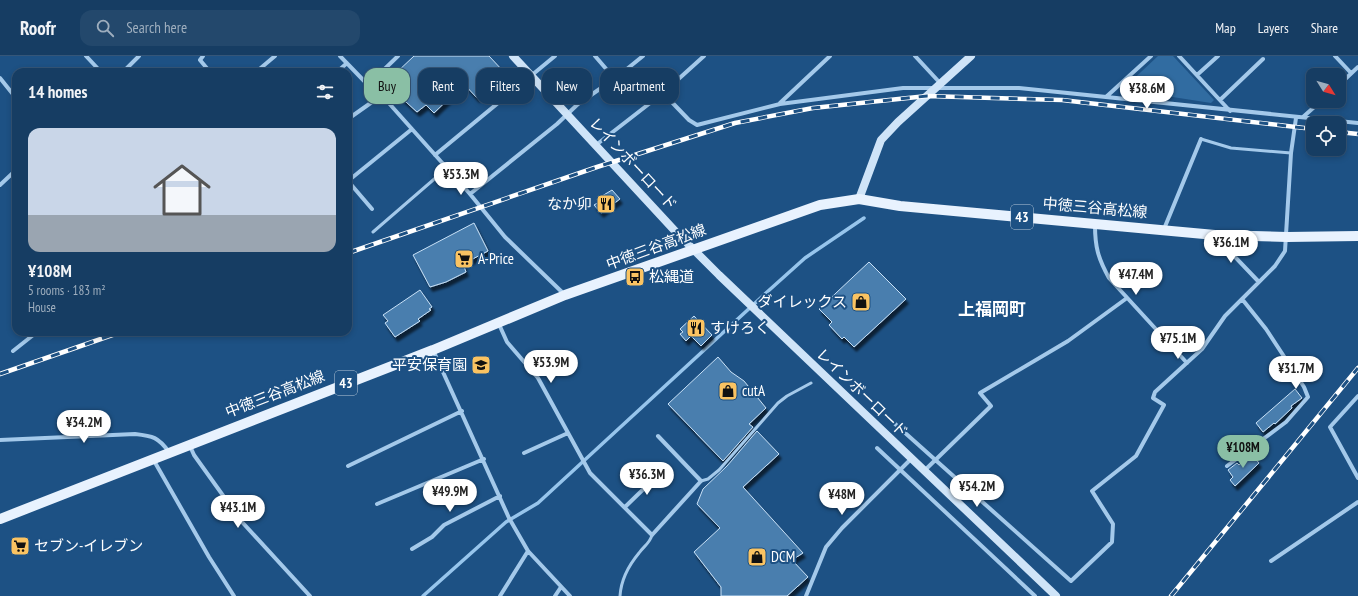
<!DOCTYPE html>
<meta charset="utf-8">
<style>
:root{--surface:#163d63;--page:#23486c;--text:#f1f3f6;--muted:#9eaebe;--line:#355678;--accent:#8abfa5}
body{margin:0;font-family:"PT Sans Narrow","Noto Sans JP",sans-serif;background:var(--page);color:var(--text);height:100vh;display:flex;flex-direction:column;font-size:15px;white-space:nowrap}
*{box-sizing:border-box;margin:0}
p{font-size:13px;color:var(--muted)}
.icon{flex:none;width:22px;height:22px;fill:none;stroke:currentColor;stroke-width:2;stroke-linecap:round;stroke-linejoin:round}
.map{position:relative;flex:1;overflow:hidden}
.sheet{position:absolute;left:12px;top:12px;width:340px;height:268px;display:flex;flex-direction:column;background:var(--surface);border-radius:12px;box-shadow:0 2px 6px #0003,0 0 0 1px var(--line)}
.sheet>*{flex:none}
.hud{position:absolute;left:364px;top:12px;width:380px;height:36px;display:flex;gap:8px}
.needle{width:26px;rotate:127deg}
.tools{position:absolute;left:1306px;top:12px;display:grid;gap:8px}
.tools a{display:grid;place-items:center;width:40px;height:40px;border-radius:8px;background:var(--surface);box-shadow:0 2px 6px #0003,0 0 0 1px var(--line);font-size:20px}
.price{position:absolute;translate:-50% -34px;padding:0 9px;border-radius:14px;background:#fff;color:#222;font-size:13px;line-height:26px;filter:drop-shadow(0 1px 2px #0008)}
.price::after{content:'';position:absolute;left:50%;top:24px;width:12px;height:9px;margin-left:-6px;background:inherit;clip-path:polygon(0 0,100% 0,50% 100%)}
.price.current{background:var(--accent);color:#111}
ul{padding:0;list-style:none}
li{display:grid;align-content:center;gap:8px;height:212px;padding:0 16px}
li span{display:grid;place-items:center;height:124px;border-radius:12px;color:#555}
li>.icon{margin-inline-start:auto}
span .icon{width:72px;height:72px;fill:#fffc;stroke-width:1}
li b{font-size:17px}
h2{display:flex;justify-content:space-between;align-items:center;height:48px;padding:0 16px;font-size:17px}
.pill{padding:0 14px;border-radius:12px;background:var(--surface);box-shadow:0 2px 6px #0003,0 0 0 1px var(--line);font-size:14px;line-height:36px}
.pill.current{background:var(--accent);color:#111}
header{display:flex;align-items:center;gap:24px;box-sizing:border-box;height:56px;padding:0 20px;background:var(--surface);border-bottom:1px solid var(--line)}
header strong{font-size:19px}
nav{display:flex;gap:22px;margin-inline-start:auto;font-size:14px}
.search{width:280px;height:36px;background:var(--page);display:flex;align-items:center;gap:10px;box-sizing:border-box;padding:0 14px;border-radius:12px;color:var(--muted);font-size:15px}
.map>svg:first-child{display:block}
</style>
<header>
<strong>Roofr</strong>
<div class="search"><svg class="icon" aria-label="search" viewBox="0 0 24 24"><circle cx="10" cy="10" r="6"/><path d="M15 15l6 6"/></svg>Search here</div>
<nav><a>Map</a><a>Layers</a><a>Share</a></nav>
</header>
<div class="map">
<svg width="1358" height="540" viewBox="0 0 1358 540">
<defs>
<filter id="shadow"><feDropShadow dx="2.5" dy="4.5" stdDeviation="1" flood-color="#0009"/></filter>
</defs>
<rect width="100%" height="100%" fill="#1d5184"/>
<path fill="#316ca1" d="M1158,0h15l41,44 -3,3 -83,-13 -3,-3z"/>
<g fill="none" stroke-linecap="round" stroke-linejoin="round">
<path stroke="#97c5ec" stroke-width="3.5" d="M423,540l83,-74 32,-19 228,-210 39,-35 59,-40"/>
</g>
<path fill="#4a7eae" stroke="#c8e1f7" filter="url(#shadow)" d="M414,0h75l15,16 -27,26 -13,-14 -30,29 -8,-8 -9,7 -22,-20 10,-9 -9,-10z
M612,134l8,9 -19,14 -7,-8 5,-3 -2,-3z
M474,167l14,28 -25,13 3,8 -20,10 -16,5 -17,-32z
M869,206l37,37 -52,48 -10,-10 -2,2 -13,-14 3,-3 -13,-13z
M420,234l12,17 -3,2 2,1 -13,9 2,2 -25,16 -10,-14 3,-2 -5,-6z
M694,260l18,19 -11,11 -10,-10 -5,5 -6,-7 3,-2 -3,-3z
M718,301l13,15 13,9 22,27 -17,16 4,3 -30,34 -55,-57z
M1295,333l7,9 -11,8 1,2 -17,16 -1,-1 -11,9 -7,-9z
M757,375l22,23 -36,33 60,66 -11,7 16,17 -21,19h-66v-9l-27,-35 26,-24 -23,-24 6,-15 24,-23z
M1251,398l8,9 -24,23 -5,-6 3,-3 -5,-7 9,-7 2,2z"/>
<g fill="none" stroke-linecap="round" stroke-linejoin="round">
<path stroke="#a4c9ea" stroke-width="3" d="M1201,83l30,9 60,5
M373,176l74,-64
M701,425l7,-2 11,-9 59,-67 9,-7 24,-13
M620,540c1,-16 9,-31 19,-43 5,-7 11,-10 13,-18"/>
<path stroke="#a4c9ea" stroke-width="4" d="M86,0l15,16
M203,0l-3,4 10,12
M340,0l28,29 30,-29
M595,0l19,22
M915,0l26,28
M1179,0l51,55
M1335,0l16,17
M123,16l16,-16
M256,16l19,-16
M337,16l10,-9
M1197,19l21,-19
M0,22l16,20
M370,26l100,112 35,43 59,57
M1339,29l19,-18
M663,37l26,27 8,5 83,-21 123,-16h116l339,35
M1106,41l45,-41
M1220,44l43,-41
M780,47l50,-47
M1303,61l18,-16
M348,63l34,-24
M596,89l67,-52 41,-37
M435,99l120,-99
M348,125l64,-52
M348,125l24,28
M0,129l16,-15
M470,138l87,-70 21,-20 39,-27 26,-21
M1095,169c0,22 3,33 14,53l78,85
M1164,173l37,-90
M1216,181l42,44
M498,266l9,20 31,36 52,95 62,62 49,-54 -43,-45
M433,294l76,168 19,33 42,45
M13,295l24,-19
M1358,340l-28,31 28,51
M894,367l177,158 41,-39 1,-18 -21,-33 44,-35 28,-51 -11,-7 2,-6 47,-43 23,-33 50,-50 10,-15 6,-98 5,-35
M0,384l135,-6c18,2 23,3 34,18
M190,390l4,9 48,67 68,74
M877,392l158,148
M524,397l44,-20
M153,403l56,98 25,39
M348,410l114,-55
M1227,410l59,-44 22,-25 -4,-10 -38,-58 -24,-30
M924,415l67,-65 -11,-13 88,-52 59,-43
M377,448l107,-45
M625,451l34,-33
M412,493l20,-12 12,-12 56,-29
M1271,505l87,-59
M500,540l28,-45
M555,540l6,-9
M806,540l20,-49 16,-19 69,-69"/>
<path stroke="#cfe4f8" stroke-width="8" d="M513,0l162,175 44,44 337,321
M859,143l22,-59 17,-18 73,-66"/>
<path stroke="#e8f2fe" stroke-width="10" d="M0,463l433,-169 132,-55 255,-90 39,-6 41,7 315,29 72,2 71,-1"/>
<defs>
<path id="rail" d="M1339,76l19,2
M348,197l249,-86 138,-44 78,-15 114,-12 135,4 251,29
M0,318l121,-42
M1171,540l187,-228"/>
</defs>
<use href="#rail" stroke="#fff" stroke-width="4.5"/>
<use href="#rail" stroke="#1d5184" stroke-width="3" stroke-dasharray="9" stroke-linecap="butt"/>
</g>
<defs>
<symbol id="restaurant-square" viewBox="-11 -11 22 22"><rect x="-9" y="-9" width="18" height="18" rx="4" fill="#fac362" stroke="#1d5184"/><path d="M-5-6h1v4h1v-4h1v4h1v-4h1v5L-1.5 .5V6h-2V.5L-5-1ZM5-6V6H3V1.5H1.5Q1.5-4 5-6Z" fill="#111"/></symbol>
<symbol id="supermarket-square" viewBox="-11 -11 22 22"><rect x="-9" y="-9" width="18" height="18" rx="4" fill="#fac362" stroke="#1d5184"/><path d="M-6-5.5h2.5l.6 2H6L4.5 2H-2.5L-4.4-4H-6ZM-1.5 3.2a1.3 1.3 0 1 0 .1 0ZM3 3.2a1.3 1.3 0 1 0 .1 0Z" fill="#111"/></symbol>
<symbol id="bus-square" viewBox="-11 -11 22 22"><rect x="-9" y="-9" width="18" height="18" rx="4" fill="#fac362" stroke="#1d5184"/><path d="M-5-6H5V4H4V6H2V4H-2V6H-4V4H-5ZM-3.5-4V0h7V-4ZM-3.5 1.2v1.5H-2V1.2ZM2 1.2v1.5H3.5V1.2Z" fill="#111"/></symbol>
<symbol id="shop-square" viewBox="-11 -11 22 22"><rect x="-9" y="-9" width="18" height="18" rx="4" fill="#fac362" stroke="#1d5184"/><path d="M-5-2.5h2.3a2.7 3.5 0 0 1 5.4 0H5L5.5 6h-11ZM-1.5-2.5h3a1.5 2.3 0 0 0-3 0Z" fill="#111"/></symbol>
<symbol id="school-square" viewBox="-11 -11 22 22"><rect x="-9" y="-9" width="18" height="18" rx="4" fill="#fac362" stroke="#1d5184"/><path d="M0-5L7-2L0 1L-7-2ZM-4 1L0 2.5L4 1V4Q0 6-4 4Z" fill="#111"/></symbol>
</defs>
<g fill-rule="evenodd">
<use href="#restaurant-square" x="595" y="137" width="22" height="22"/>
<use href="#supermarket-square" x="453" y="192" width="22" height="22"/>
<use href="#bus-square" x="624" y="210" width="22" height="22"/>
<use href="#shop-square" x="850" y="235" width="22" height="22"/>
<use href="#restaurant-square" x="685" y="261" width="22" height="22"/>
<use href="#school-square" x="470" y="298" width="22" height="22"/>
<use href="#shop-square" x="717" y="324" width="22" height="22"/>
<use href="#supermarket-square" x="9" y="479" width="22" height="22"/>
<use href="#shop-square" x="746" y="490" width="22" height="22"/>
</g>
<g text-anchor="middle" stroke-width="4" stroke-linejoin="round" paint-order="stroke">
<g fill="#1d5184" stroke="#bbcbda" stroke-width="1">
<rect x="1011" y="149" width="22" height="24" rx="3"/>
<rect x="335" y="315" width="22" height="24" rx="3"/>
</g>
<g font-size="14" font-weight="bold" fill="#fff">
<text x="1022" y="166">43</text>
<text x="346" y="332">43</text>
</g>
<g font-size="15" fill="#fff" stroke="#1d5184">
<text transform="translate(633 108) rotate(47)" y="5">レインボーロード</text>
<text transform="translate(1095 152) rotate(5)" y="5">中徳三谷高松線</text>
<text transform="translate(656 191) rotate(-20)" y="5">中徳三谷高松線</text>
<text transform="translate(862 337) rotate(44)" y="5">レインボーロード</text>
<text transform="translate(275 338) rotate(-21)" y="5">中徳三谷高松線</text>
</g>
<g font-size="15" fill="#fff" stroke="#1d5184" text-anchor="start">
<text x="592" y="153" text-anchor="end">なか卯</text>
<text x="478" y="208">A-Price</text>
<text x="649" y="226">松縄道</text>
<text x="847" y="251" text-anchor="end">ダイレックス</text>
<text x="710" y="277">すけろく</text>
<text x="467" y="314" text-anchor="end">平安保育園</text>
<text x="742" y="340">cutA</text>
<text x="34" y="495">セブン-イレブン</text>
<text x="771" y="506">DCM</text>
</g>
<g font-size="17" font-weight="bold" fill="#fff" stroke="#1d5184">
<text x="992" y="259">上福岡町</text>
</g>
</g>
</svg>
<div class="tools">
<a><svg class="needle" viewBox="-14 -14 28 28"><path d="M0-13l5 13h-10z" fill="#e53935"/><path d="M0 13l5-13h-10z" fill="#9eaebe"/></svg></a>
<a><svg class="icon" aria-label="locate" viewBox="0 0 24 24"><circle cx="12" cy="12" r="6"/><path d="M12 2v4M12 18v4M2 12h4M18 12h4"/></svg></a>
</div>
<b class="price" style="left:1147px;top:54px">¥38.6M</b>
<b class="price" style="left:461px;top:140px">¥53.3M</b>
<b class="price" style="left:1231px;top:208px">¥36.1M</b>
<b class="price" style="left:1136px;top:240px">¥47.4M</b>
<b class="price" style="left:1178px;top:304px">¥75.1M</b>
<b class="price" style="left:551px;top:328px">¥53.9M</b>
<b class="price" style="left:1296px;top:334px">¥31.7M</b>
<b class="price" style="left:84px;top:388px">¥34.2M</b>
<b class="price current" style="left:1243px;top:413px">¥108M</b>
<b class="price" style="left:647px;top:440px">¥36.3M</b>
<b class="price" style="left:977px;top:452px">¥54.2M</b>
<b class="price" style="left:450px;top:457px">¥49.9M</b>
<b class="price" style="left:842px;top:460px">¥48M</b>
<b class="price" style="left:238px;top:473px">¥43.1M</b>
<div class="hud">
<a class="pill current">Buy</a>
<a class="pill">Rent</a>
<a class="pill">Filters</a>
<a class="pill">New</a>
<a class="pill">Apartment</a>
</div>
<section class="sheet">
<h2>14 homes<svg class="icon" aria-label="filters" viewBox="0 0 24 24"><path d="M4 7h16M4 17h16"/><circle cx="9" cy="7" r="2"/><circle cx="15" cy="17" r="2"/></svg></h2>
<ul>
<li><span style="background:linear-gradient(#c9d6e8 70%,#9aa5b1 0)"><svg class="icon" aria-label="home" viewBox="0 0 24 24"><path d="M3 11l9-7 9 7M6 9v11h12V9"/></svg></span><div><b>¥108M</b><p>5 rooms · 183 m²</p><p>House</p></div></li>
</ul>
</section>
</div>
